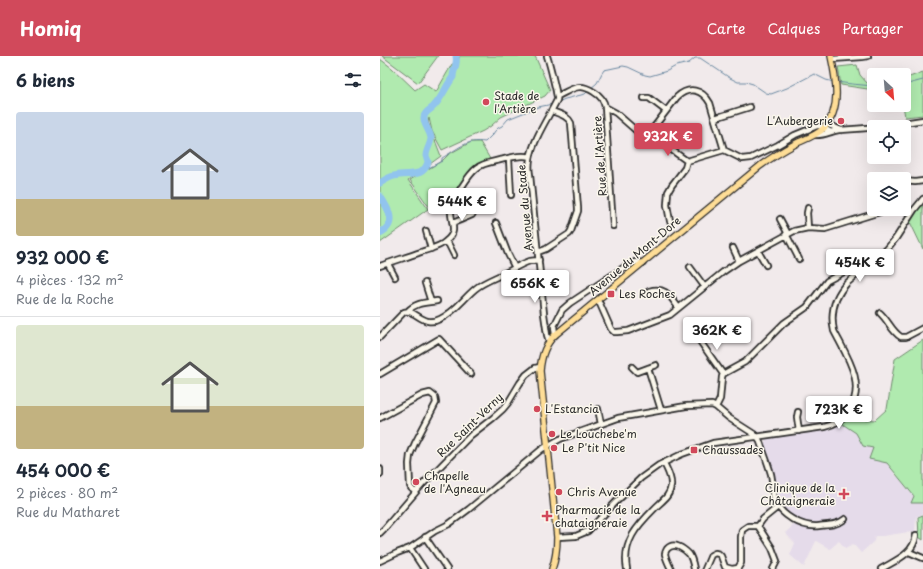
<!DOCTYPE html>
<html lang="fr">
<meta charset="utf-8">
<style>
:root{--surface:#fff;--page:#f6f6f7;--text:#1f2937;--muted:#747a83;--line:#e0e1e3;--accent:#d1495b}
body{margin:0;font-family:"Playpen Sans",sans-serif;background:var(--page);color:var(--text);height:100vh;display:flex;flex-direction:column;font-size:15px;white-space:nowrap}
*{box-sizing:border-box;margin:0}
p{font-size:13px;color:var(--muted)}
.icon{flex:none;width:22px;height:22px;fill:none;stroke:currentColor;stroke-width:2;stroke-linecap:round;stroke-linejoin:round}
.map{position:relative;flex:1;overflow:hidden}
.drawer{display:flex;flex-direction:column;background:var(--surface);width:380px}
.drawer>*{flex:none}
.needle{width:26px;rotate:154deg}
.controls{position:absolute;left:487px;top:12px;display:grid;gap:8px}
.controls a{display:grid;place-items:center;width:44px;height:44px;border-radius:4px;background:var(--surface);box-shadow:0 4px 16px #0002;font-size:20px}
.price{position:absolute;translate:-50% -34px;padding:0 9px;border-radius:4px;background:#fff;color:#222;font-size:13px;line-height:26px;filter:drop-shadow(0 1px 2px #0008)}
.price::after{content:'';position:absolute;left:50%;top:24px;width:12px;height:9px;margin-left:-6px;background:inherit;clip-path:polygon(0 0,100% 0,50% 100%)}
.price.on{background:var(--accent);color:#fff}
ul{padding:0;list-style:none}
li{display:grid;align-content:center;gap:8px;height:212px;padding:0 16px}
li+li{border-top:1px solid var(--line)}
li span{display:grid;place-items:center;height:124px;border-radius:4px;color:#555}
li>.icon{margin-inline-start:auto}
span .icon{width:72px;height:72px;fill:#fffc;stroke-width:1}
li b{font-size:17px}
h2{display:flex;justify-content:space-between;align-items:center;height:48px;padding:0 16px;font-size:17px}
header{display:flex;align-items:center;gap:24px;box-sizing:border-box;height:56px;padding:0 20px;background:var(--accent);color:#fff}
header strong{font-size:19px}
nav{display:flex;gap:22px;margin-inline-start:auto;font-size:14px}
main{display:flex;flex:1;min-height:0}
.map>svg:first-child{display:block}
</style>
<header>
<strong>Homiq</strong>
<nav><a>Carte</a><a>Calques</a><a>Partager</a></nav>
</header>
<main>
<section class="drawer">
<h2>6 biens<svg class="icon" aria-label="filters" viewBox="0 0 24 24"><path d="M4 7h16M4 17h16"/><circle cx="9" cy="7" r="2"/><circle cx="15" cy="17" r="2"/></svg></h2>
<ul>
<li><span style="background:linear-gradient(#c9d6e8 70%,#c2b280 0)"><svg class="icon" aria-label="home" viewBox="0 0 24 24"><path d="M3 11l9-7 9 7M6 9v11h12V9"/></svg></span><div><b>932 000 €</b><p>4 pièces · 132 m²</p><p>Rue de la Roche</p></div></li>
<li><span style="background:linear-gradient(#dfe7d0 65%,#c2b280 0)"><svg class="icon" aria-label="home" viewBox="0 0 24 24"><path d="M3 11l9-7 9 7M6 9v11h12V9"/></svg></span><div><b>454 000 €</b><p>2 pièces · 80 m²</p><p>Rue du Matharet</p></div></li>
</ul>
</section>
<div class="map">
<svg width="543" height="513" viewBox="0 0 543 513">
<rect width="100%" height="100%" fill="#f1eaeb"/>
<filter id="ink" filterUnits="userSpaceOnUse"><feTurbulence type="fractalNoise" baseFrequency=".025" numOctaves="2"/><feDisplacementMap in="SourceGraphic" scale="8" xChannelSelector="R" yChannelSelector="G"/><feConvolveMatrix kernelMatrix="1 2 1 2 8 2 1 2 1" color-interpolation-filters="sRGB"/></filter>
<g filter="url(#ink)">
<path fill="#e5dbea" d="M463,368l24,10 29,42 4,2 14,19 9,5v12l-7,3 -1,14 -32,5h-8l-1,5 -13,12 -8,-9 -8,4 -6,-7 -9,8 -14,-8 -12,26 -14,-12 5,-12 -10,-10 10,-9 1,-5 -15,-13 -6,-15 -1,-16 -10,-29 2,-7 39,-5 3,-2 21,-2z"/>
<path fill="#b0eaaf" stroke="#6e8a6d" d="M2,0h56l-20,27z
M80,0h75l15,34 -5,6 -44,21 -10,9 -8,5 -41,19 -10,-19 -3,-13 -1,4 13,34 -33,24 20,29 -48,34v-184l12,9 23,22 9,-6 12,8 16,-28h6v-4z
M477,9l3,10 7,8 7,-1v8l-33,-5 -3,-18z
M543,16v43l-18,2 -2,-12h1v-26z
M91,86h9l10,17 -14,6 -6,5 -20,33 -3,3 -15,5 -22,-31 33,-20 6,-6z
M541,149l2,1v43l-13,-27z
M543,284v163h-12l3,-7 -27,-33 -18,-4 4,-11 -10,-2 -7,-13 -15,-10 7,-5 27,2 12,-11 8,-50z
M543,459v25l-4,-3 -1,-20z"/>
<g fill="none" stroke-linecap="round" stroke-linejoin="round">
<path stroke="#6887a0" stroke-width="1" d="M457,26c12,2 25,3 37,4
M524,29l19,-5
M210,33l7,-6 5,-10 2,-3 5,-1 14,-3 5,1 17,8 5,1 17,-5 9,-5 13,-3 6,-5h5l30,20 8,4h8l7,2 13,9 5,1 16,-6 27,-14 12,6 8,2
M178,46l7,-3 20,-5 3,-3
M45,114l17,-9v-3c16,-9 24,-19 43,-16l8,-8 2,-3 3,-3 4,-2 6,-7 30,-12 15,-3"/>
<path stroke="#91c4ee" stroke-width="7" d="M0,127c5,-3 9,-6 14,-7 14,-4 29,3 34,-14 0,-2 -1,-4 -2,-6 0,-6 5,-12 5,-18 -1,-8 -8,-13 -7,-21 1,-6 7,-7 10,-11 8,-8 12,-20 19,-29 0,-8 5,-12 3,-21
M0,140c8,12 18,28 0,37"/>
<defs>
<path id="minor" d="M167,0c4,12 6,23 9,35 0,4 2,5 1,9 -9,18 -24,40 -27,59 -1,5 -1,10 0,16l14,139 3,21 2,6
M452,3l30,-2 6,-1
M178,40c14,-7 21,-14 36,-4 7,4 10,8 11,15l8,119
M264,42h5l17,13
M225,51l11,6 24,21 11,1 36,26 37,-11 18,9 9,-1 27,-13 17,-10 22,-9h3l11,6
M335,62l35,-11
M447,68l14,6
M497,71l46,-7
M271,79l3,-8 23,-30c12,-11 25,-8 33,6l14,47
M435,79c9,1 16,-4 24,-5 12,-1 23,-1 35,-3
M129,103l2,36
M524,125l11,1 8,-1
M428,152l-1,5 1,15 17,1 58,-18 9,-2
M516,153h4l11,5
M400,163l8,15
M290,165l-3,-16 1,-13 4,-7 13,-17 2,-7
M73,167l19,-8 3,-5
M116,167l12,31 7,14
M46,175l5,18
M406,178l13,25
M66,186l3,3 5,10
M353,192l6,13
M378,195l8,14
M158,196l8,-3 23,-15 2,-3 7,-20v-3l-7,-85c-4,-8 -12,-9 -19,-12
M8,208l7,13
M0,210c14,-5 27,-9 41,-14 8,-3 19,-5 25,-11 13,-10 4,-19 5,-31 1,-10 18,-36 26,-42 6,-5 15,-6 23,-8 9,-2 21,-6 30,-3
M310,211l14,19
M45,227l6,19
M269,235c16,-5 21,5 29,16
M217,244l3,4 11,25 3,3h3l11,-1 42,-16 53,-43 16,-11 55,-30 14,-3
M28,255c8,-9 18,-8 29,-10
M500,257c8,7 12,19 21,24h5l17,-9
M175,279l-1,-9 8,-16 8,-7 56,-37 9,-4 8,1
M0,281l24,-25c11,-4 19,16 36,7 15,-7 23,-20 35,-30 8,-7 20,-11 30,-16 8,-4 16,-9 25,-12 3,0 6,-1 9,-1
M317,281l26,37
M252,311l5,5 19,-7
M268,312l13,42
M0,318l59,-35 32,35
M336,351l4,-8 2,-22 1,-3 22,-12 39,-39 23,-16 20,-26 43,-23h3l2,2
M218,353l3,15
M418,356l-1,5 2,14
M0,362l42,-23 8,-2 5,4 1,6 -21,40 -5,12 -1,9 1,22 1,2 4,4
M0,413v5
M378,470l14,22 5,13 -4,8
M0,477l5,-5 37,-43 49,-50 22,-17 10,-9 5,-6 12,-20 6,-8 9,-7 5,-1
M45,481l22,32
M177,481l19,-1 12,-5 27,-28 26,-25 18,-13 23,-11 31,-11 111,-16c10,-2 19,-8 25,-17 18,-26 -3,-55 -15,-79 -4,-18 0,-34 13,-48l40,-34 9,-11 18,-28 9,-11
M30,492l14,21
M529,496l14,6
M0,505l17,-8 13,-5 25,-17 14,-7 20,-15 73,-60 18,-10 58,-21 68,-12 26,-1 4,2 13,11 25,16 5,5c4,12 9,24 12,35 2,8 1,17 3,25 6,16 28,29 45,27 9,-1 19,-1 26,-7
M247,513c-5,-27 10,-43 28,-61 7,-7 15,-12 16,-22 1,-9 -4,-16 -7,-23
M291,513c-2,-4 -5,-10 -6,-15 0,-2 1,-3 2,-5 7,-8 17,0 22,5 3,4 4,10 5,15
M325,513l6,-14 4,-2 4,1 2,2 4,11 7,2
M352,513l6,-1 3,-5v-26l1,-7 6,-4h10l5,-7 16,-13
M501,513c15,-9 33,-15 35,-34"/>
<path id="major" d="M172,513c4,-11 5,-21 5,-32l-17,-166c1,-13 5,-27 15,-36l205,-169c12,-9 24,-16 37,-23 9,-4 20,-8 27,-15 18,-19 12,-49 7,-72"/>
</defs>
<use href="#minor" stroke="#2b2b2b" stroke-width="8"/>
<use href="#major" stroke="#2b2b2b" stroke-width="8"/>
<use href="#minor" stroke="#fbf7ec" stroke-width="4.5"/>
<use href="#major" stroke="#fedd96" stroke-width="5.5"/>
</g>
</g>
<g fill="#d1495b" stroke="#fbf7ec" stroke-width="1.5">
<circle cx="106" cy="46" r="4"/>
<circle cx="461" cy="65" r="4"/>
<rect x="227" y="234" width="8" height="8" rx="2"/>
<circle cx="157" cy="353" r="4"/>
<circle cx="172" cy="378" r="4"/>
<circle cx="174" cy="392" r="4"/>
<rect x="310" y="390" width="8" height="8" rx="2"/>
<circle cx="36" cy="426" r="4"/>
<circle cx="179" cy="436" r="4"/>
<path d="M462 432h4v4h4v4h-4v4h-4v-4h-4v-4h4z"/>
<path d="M165 454h4v4h4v4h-4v4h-4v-4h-4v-4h4z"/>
</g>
<g text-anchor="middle" stroke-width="3" stroke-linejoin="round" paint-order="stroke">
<g font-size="11" fill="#2b2b2b" stroke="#fbf7ec" text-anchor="start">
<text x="114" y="44">Stade de<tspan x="114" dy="13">l'Artière</tspan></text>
<text x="453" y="69" text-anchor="end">L'Aubergerie</text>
<text x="239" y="242">Les Roches</text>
<text x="165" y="357">L'Estancia</text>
<text x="180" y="382">Le Louchebe'm</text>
<text x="182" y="396">Le P'tit Nice</text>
<text x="322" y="398">Chaussades</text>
<text x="44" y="424">Chapelle<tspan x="44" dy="13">de l'Agneau</tspan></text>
<text x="455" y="436" text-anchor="end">Clinique de la<tspan x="455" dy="13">Châtaigneraie</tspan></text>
<text x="187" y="440">Chris Avenue</text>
<text x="175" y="458">Pharmacie de la<tspan x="175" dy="13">chataigneraie</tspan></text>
</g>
<g font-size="11" fill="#2b2b2b" stroke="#fbf7ec">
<text transform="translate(220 100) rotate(-94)" y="4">Rue de l'Artière</text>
<text transform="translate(145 152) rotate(-95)" y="4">Avenue du Stade</text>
<text transform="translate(255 200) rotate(-40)" y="4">Avenue du Mont-Dore</text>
<text transform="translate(90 369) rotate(-44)" y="4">Rue Saint-Verny</text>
</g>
</g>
</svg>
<div class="controls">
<a><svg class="needle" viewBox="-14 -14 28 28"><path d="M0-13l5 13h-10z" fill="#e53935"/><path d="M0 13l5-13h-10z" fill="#747a83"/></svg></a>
<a><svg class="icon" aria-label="locate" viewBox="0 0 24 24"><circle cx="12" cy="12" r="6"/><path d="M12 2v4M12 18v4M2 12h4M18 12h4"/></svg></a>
<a><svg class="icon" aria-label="layers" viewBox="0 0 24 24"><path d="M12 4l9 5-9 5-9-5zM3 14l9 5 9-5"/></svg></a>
</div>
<b class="price on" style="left:288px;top:101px">932K €</b>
<b class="price" style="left:82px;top:166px">544K €</b>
<b class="price" style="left:480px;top:227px">454K €</b>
<b class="price" style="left:155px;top:248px">656K €</b>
<b class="price" style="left:337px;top:295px">362K €</b>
<b class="price" style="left:459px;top:374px">723K €</b>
</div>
</main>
